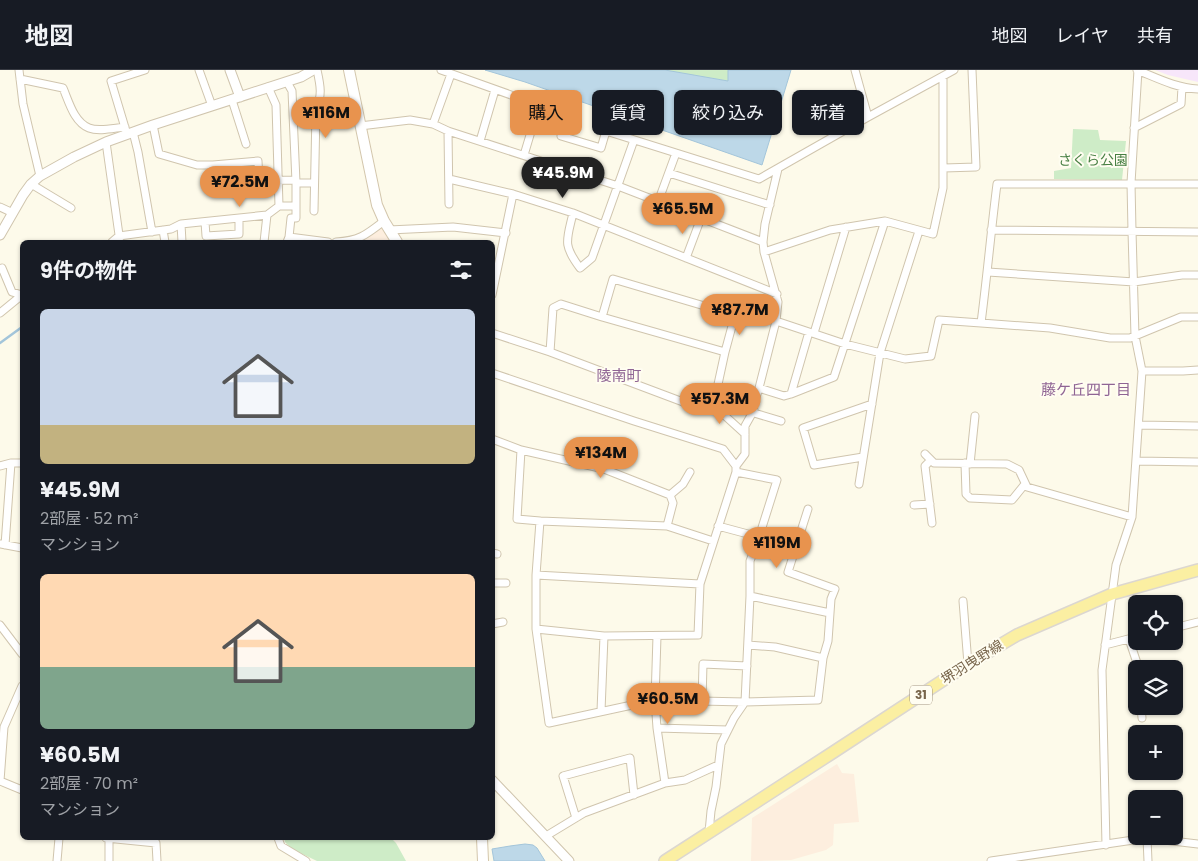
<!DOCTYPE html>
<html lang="ja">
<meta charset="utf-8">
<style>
:root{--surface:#171b24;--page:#242831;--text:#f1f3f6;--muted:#9ea1a6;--line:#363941;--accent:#e8934e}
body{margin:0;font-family:Poppins,"Noto Sans JP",sans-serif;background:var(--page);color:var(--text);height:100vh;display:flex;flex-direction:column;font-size:19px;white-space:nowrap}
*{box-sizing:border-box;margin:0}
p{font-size:16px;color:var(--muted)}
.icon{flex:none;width:28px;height:28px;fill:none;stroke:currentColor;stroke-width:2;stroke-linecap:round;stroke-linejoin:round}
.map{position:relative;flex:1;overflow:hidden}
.side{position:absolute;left:20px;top:170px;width:475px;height:600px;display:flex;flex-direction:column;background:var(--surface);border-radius:8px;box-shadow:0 1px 4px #0004}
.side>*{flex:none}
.banner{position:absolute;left:510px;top:20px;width:475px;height:45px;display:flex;gap:10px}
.tools{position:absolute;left:1128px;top:525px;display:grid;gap:10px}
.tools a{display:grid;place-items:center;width:55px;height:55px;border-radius:8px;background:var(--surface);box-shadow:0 1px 4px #0004;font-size:25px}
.price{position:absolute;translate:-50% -42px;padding:0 11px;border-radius:18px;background:var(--accent);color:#111;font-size:16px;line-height:32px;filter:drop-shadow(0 1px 2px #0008)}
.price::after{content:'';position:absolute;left:50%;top:30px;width:15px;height:11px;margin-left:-8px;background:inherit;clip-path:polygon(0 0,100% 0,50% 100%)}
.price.current{background:#222;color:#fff}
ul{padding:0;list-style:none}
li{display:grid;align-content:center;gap:10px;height:265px;padding:0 20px}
li span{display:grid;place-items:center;height:155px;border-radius:8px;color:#555}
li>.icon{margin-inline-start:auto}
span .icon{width:90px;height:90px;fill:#fffc;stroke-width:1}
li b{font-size:21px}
h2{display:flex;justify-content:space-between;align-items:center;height:60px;padding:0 20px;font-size:21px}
.pill{padding:0 18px;border-radius:8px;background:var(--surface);box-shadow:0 1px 4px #0004;font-size:18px;line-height:45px}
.pill.current{background:var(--accent);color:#111}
header{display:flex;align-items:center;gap:30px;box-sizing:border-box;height:70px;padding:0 25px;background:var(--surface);border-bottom:1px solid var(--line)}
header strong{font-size:24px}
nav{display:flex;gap:28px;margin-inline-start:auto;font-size:18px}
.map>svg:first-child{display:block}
</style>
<header>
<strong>地図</strong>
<nav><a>地図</a><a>レイヤ</a><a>共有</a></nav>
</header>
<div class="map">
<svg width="1198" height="791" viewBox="0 0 1198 791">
<rect width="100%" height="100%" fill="#fdfaea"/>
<path fill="#fdeede" d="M382,157l9,15h-33l1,-1 8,-3z
M837,694l5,9 12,1 5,48 -25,2 -1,21 -7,5 -35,10 -40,1 1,-43z"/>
<path fill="#f7e6fa" d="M1155,0h43v12l-30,-7z"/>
<path fill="#ceecc7" d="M665,0h63v11l-58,-9z
M1073,59l25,1 2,10 26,1 -4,39 -68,-1v-8l17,-3z
M284,768h107l5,5 10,18h-89l-25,-12 -7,-7z"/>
<path fill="#bdd8e8" stroke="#a3c5da" d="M485,0h180l63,11v-11h63l-29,95 -237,-83z
M525,774l8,1 4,3 8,13h-51l-2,-12 18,-3z"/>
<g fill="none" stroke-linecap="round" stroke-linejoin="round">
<path stroke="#a3c5da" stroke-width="2.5" d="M0,273l22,-16"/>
<defs>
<path id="minor" d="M19,0l4,34 17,72
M199,0l13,36
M441,0l126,45 -6,21 40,12 5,-17 153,48 109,-62 86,-47
M855,0l13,47
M1137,0c20,8 39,18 61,19
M20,9l43,9c6,14 11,34 26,40 10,4 25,0 36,-1
M287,12l5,9 4,91v36h-5l-2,19 -2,5
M232,30l14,44
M433,54l18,-50
M153,55l6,29 38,11h16l45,-4 1,20 34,-1 5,3h16
M360,56l50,-6 23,4 15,7 170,55 145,56
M1134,58l47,-24 1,-17
M126,61l-15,-50 34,-11
M448,61l1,73
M133,62l5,20 14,80
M480,71l15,-51
M106,72l14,100
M524,85l15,-50
M944,98l32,-1 -4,-97
M778,99l-13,55 -2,18 1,10 14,50 -2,19 -17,67 -6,18 1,7 27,8
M669,103l101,32
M449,109l64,15 60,19 204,81
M31,114l40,24
M1198,114h-201c-6,47 -10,93 -16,139l69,5 60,10h20l51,-21h17
M658,132l18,-49
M279,136h17
M0,137l13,6
M314,141l2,-100c6,-17 5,-23 1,-41
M573,143c-6,27 -11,31 7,55l12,-10 42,-118
M205,152l1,14 33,-2v-15
M181,154l1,18
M163,160l2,12
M389,160l64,-3 53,6
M991,160l207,2
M289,167l39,5
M112,172l7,-6 52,-7 10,-5 86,-9 12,-9 -3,-101 -8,-18
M264,172l3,-27
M336,172c23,-1 30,-7 48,-21
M764,182l66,-22 55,-9 48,13 10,-46v-112
M686,188l15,-40
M0,199l2,-1 10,24 10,3
M988,202l146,10 48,-7h16
M492,225l21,-101
M0,243l22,-18
M776,251l69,23 60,15 26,-3 8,-36 42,3
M809,262l-18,62 43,-17 51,-156
M492,263l58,19 3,-44 8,-4 41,13 123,35
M814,263l32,-106
M550,282l133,50h24l8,-4 10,-46 10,-37 -122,-36 -11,38
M1142,301h41l15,-1
M492,303l142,48 89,28 13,17v6l-36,112 -2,51 -94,1 -68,-7
M759,318l25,8 7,-2
M707,332l16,12 22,20
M1139,355l59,1
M492,369l29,11 -4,69 23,2 -4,54v54l13,94 106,-23 90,2 73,-2 5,-42 5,-17 3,-42 4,-10 -47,-17 20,-63
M521,380l83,19 66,26 3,8 -6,23
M925,384l9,9 73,1 12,6 8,17 105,30
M863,387l-49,8 -11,-37 69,-24
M931,390l-6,6 7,57
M1136,391l62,1
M965,393l1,31 4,4 42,2 13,-16
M970,394l5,-48
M0,396l11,-3h11
M736,396l9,-12v-28l9,-16
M859,414l21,-131 39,-122
M670,425l13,-11 7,-12
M914,435l16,-1
M540,451l127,5 46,15
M718,456l41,11 36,12
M1,474l21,4
M5,475l6,-82
M492,483l5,1
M536,505l164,9
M492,513h14
M750,526l80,17
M963,531l5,63
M492,554l11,-2
M0,555l22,29
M1174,558l24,-6
M657,566l-2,64 2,28 8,55 20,-3 33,-15
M1129,569l8,24 1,6
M748,575l27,2 48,11
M1105,575l31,-8
M702,631l1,-37 44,2
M1141,636l1,12
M601,641l3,-75
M657,658l71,2
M0,711l4,-54 18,-41
M0,711l22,9
M576,748l-13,-42 67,-18 4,37
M709,762l2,-21 5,-24 5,-43 13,-26 11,-16 5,-106v-35l9,-24 18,-57 -41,-8
M546,766l38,-23 81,-30
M106,768l50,5 1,18
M278,768l3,8 25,15
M1147,768l1,23
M1106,775l-4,-175 14,-105 16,-48 10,-146 -7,-35 -3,-105 -1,-48 7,-113
M57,791l2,-23
M109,791v-23
M991,791l156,-23 51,6"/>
<path id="tertiary" d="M230,0l10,27
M0,165l23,-40 8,-11 9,-8 34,-19 32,-15 47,-17 148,-48 12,-7
M492,710l77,81"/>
<path id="secondary" d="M349,0l28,135 7,16 13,21
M482,768l1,23"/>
<path id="primary" d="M665,791l167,-108 136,-89 49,-29 95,-41 86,-24"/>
</defs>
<use href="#minor" stroke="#d0c5ae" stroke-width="9"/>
<use href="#tertiary" stroke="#d0c5ae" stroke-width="11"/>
<use href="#secondary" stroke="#d3c6ac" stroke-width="12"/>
<use href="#primary" stroke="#dcd7d0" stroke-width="14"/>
<use href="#minor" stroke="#fff" stroke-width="7"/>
<use href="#tertiary" stroke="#fff" stroke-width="9"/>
<use href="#secondary" stroke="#fff" stroke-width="10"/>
<use href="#primary" stroke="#fbefa2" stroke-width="11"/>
</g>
<g text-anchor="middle" stroke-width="4" stroke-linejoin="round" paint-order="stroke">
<rect fill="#fffdf1" stroke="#a1937e" stroke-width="1" x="910" y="615.5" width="22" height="19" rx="4"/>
<g font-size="12" font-weight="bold" fill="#79664c">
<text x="921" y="629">31</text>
</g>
<g font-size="14" fill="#477f43" stroke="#fffdf1">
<text x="1093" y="95">さくら公園</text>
</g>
<g font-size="14" fill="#79664c" stroke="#fffdf1">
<text transform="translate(972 592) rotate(-32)" y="5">堺羽曳野線</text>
</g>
<g font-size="15" fill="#8f6494" stroke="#fffdf1">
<text x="619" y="311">陵南町</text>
<text x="1086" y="325">藤ケ丘四丁目</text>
</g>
</g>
</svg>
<div class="tools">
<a><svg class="icon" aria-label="locate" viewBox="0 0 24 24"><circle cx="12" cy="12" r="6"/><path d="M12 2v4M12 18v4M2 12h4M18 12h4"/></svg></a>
<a><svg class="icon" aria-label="layers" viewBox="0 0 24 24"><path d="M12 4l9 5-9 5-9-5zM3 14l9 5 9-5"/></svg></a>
<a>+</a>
<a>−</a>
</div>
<b class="price" style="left:326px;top:69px">¥116M</b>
<b class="price current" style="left:563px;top:129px">¥45.9M</b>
<b class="price" style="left:240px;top:138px">¥72.5M</b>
<b class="price" style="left:683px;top:165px">¥65.5M</b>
<b class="price" style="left:740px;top:266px">¥87.7M</b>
<b class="price" style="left:720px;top:355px">¥57.3M</b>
<b class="price" style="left:601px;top:409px">¥134M</b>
<b class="price" style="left:777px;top:499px">¥119M</b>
<b class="price" style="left:668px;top:655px">¥60.5M</b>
<div class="banner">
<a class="pill current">購入</a>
<a class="pill">賃貸</a>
<a class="pill">絞り込み</a>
<a class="pill">新着</a>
</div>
<section class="side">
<h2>9件の物件<svg class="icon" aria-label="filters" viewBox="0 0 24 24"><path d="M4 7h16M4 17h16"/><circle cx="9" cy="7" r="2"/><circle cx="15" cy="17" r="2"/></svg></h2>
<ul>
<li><span style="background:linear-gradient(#c9d6e8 75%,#c2b280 0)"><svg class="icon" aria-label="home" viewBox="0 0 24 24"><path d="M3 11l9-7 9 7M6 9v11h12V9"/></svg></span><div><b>¥45.9M</b><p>2部屋 · 52 m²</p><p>マンション</p></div></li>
<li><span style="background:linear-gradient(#ffd9b3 60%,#7fa58c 0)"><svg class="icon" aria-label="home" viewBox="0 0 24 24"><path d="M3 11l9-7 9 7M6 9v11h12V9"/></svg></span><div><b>¥60.5M</b><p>2部屋 · 70 m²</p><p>マンション</p></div></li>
</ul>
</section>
</div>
